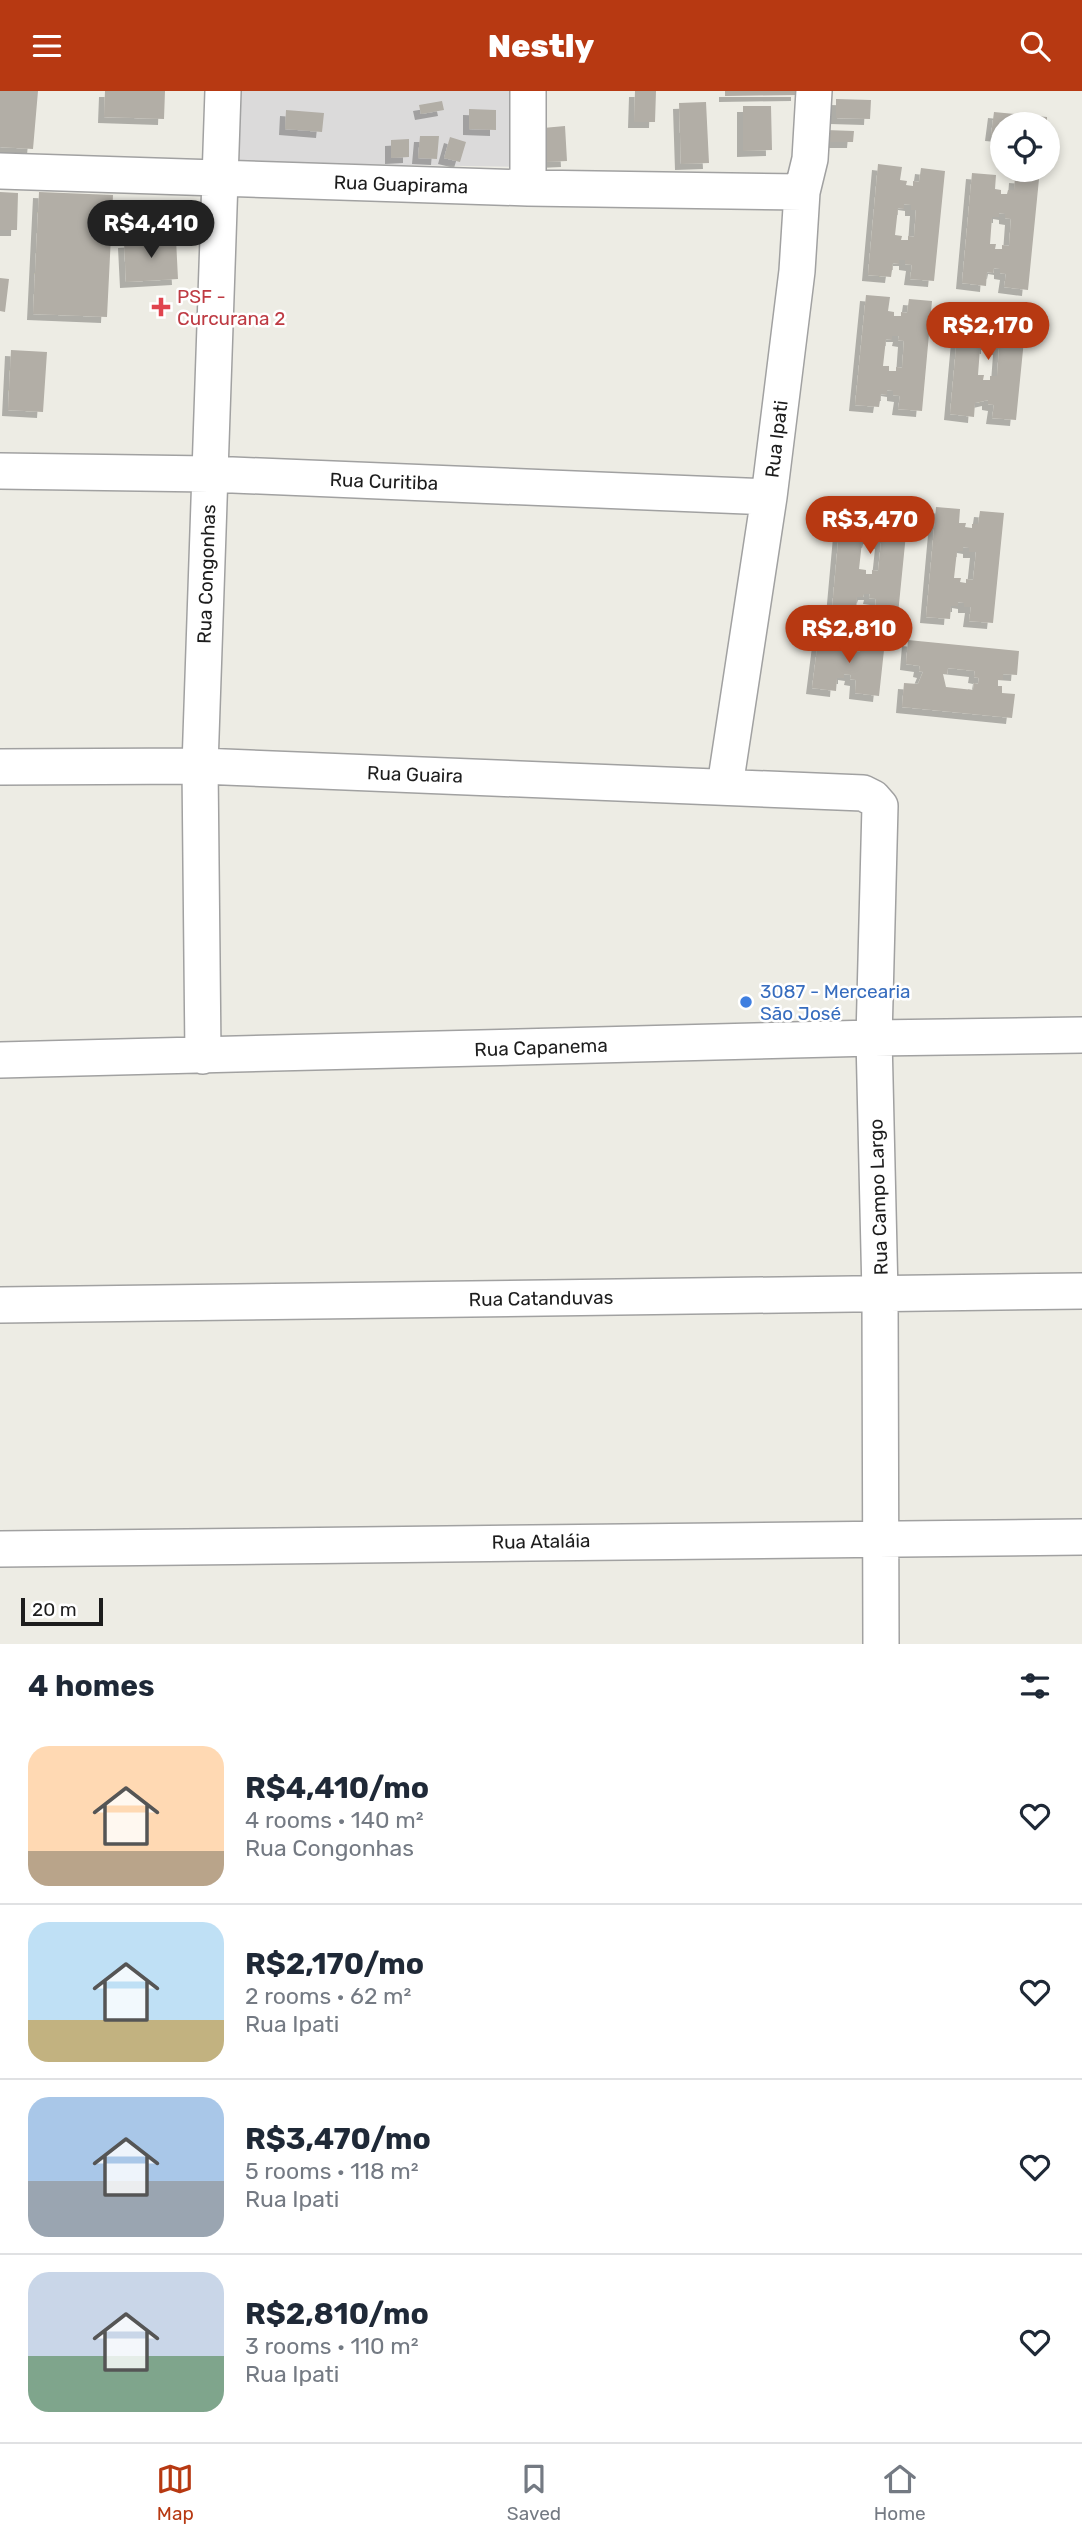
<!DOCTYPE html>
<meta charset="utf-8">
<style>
:root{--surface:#fff;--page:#f6f6f7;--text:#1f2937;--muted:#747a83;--line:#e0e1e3;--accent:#b73912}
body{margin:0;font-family:Rubik,sans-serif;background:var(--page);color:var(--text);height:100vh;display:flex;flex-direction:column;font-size:26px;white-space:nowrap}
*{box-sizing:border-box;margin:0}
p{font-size:23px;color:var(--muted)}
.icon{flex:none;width:38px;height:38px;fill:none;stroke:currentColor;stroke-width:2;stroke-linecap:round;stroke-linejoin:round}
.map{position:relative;height:1553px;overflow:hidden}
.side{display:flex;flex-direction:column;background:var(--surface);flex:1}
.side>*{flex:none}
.buttons{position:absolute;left:990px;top:21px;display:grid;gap:14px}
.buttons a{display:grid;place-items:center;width:70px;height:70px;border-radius:50%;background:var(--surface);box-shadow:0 4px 10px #0003;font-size:35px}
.scale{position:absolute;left:21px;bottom:18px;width:82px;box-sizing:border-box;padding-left:7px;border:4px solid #1d1d1d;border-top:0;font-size:19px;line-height:24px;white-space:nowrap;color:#1d1d1d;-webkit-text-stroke:5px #fff;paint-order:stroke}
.price{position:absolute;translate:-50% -60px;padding:0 16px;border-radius:24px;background:var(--accent);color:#fff;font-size:23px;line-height:46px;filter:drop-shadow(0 2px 4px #0008)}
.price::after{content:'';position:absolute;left:50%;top:42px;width:21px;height:16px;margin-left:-10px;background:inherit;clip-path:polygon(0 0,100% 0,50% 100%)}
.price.active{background:#222;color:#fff}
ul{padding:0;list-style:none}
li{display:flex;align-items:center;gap:21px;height:175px;padding:0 28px}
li+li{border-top:2px solid var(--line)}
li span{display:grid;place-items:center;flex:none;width:196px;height:140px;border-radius:21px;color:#555}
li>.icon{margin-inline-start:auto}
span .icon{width:84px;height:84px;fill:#fffc;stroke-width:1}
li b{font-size:30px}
h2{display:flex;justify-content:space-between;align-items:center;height:84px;padding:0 28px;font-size:30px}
header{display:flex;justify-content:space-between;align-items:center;height:91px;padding:0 28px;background:var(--accent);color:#fff;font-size:32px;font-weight:800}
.dock{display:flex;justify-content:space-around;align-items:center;height:98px;border-top:2px solid var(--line);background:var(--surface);font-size:19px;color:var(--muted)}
.dock a{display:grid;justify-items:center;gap:4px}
.dock .active{color:var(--accent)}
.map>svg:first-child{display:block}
</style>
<header><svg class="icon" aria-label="menu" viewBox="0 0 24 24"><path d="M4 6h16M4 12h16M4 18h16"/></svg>Nestly<svg class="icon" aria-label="search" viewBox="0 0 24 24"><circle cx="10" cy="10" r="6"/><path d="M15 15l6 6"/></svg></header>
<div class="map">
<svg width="1082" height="1553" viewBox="0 0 1082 1553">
<defs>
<filter id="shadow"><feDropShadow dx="-6" dy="6" stdDeviation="0" flood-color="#0004"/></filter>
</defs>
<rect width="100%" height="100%" fill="#edece4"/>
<path fill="#dbdada" d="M241,0h276v76l-278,-5z"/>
<path fill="#b2aea6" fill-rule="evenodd" filter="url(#shadow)" d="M0,0h38l-5,58 -33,-2z
M105,0h60l-1,28 -60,-2z
M635,0h21l-1,31h-21z
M725,0h72v4l-72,1z
M836,8l35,1 -1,19 -34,-1z
M442,10l2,9 -23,4 -2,-9z
M706,11l3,61 -28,1 -2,-61z
M743,15h28l1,44 -29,1z
M469,18l27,1v20l-27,-1z
M286,19l38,3 -2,19 -37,-3z
M994,21l53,5v7h-44v12l-12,-1z
M565,35l2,35 -22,1 -2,-34z
M826,39l28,1 -1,11h-27z
M420,45h19l-2,23 -19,-1z
M450,46l16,5 -6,20 -16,-4z
M409,48v18l-18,1v-18z
M878,73l24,3 -2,13 7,1 -1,4 7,1v-5l6,1 2,-14 24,3 -11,110 -24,-2 2,-14 -7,-1v-4h-6v4l-6,-1 -2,14 -23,-2zM904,113l7,1v5h5l-2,27 -6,-1v4h-7l1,-4 -7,-1 3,-27 6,1z
M972,82l24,2 -1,14 6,1v4h6l1,-4h6l1,-13 24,2 -11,111 -24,-3 2,-13 -6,-1v-4l-6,-1 -1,5 -6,-1 -1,14 -24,-3zM999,122l6,1v4l6,1 -2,27 -7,-1v4h-7l1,-5h-6l2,-27h7z
M0,101l18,1 -1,37h-17z
M39,101l74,3 -6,122 -74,-3z
M176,148l2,40 -52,3 -2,-40z
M0,187l9,1 -4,33 -5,-1z
M866,204l24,2 -2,14 6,1v4h7v-4l6,1 2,-14 23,2 -10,110 -24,-2 2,-13 -7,-1v-4l-6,-1v5l-6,-1 -2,13 -24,-2zM892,245h7l-1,4 6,1 -2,27 -6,-1v4h-7v-5h-6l3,-27 6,1z
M960,213l24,2 -1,14h6v4l6,1 1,-4 6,1 1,-14 24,2 -11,110 -24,-2 2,-13 -6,-1v-4l-13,3 -1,14 -24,-3zM987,253l6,1v4h6l-2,27h-7v4h-7l1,-5h-6l2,-27h7z
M11,259l36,2 -4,60 -35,-2z
M842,407l24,2 -1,14 6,1v3l6,1v-4l7,1 1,-14 24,2 -11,110 -23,-2 1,-13 -7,-1 1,-4h-6l-1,3h-6l-1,14 -24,-2zM869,447l6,1v4h6l-3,28 -6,-1v4h-6v-4l-7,-1 3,-27h6z
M936,416l24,2 -1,14h7l-1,4 7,1v-4h6l2,-13 24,2 -11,110 -24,-2 2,-14h-7v-4l-6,-1v4h-7l-1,13 -24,-2zM963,456l6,1v4h7l-3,28 -7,-1v4l-6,-1 1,-4h-7l3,-27h6z
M819,542l24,3 -2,14h6v4l6,1v-4l7,1 1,-14 24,3 -6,55 -24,-3 1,-13 -6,-1 1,-4 -7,-1v4h-7l-1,13 -24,-3z
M908,549l111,11 -2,24 -14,-1v6h-5v6h4v7l13,1 -3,24 -110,-11 2,-24 14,1 5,-12 -4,-1 1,-5 -14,-2zM948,577l27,3 -1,6 5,1 -1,6 -4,-1 -1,7 -27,-3 -3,-13h4z"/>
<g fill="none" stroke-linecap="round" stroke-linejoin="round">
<defs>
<path id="minor" d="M0,80l528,17 274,4
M528,97v-97
M0,380l209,3 560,23
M0,676l200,-1 663,27 10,5 7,8 -6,232 6,256 1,350
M725,695l44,-289 28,-226 5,-79 8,-33 4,-68
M203,965l-3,-290 23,-675
M0,969l874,-22 208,-3
M0,1214l1082,-14
M0,1458l1082,-12"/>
</defs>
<use href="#minor" stroke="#a1a1a1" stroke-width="38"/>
<use href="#minor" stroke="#fff" stroke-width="35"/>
</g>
<path fill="#e0444e" stroke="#fff" stroke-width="2.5" d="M157.5 205.5h7v7h7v7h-7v7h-7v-7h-7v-7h7z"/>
<circle fill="#3f7fe0" stroke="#fff" stroke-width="2.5" cx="746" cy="911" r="7"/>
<g text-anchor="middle" stroke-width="5" stroke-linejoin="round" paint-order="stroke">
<g font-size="19" fill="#1d1d1d" stroke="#fff">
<text transform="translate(401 93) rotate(2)" y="7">Rua Guapirama</text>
<text transform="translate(776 348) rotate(-83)" y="7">Rua Ipati</text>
<text transform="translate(384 390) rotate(2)" y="7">Rua Curitiba</text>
<text transform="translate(206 483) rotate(-88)" y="7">Rua Congonhas</text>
<text transform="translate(415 683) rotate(2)" y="7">Rua Guaira</text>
<text transform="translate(541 956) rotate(-2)" y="7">Rua Capanema</text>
<text transform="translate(878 1106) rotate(-92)" y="7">Rua Campo Largo</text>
<text transform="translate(541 1207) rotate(-1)" y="7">Rua Catanduvas</text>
<text transform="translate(541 1450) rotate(-1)" y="7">Rua Ataláia</text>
</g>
<g font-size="19" fill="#be3a42" stroke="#fff" text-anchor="start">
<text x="177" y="212">PSF -<tspan x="177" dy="22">Curcurana 2</tspan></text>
</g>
<g font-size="19" fill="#366cbe" stroke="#fff" text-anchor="start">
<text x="760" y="907">3087 - Mercearia<tspan x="760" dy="22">São José</tspan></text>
</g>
</g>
</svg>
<div class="buttons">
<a><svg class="icon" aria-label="locate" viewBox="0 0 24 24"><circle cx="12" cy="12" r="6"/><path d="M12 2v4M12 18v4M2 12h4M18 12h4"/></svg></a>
</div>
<div class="scale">20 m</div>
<b class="price active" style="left:151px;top:169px">R$4,410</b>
<b class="price" style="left:988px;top:271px">R$2,170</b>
<b class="price" style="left:870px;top:465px">R$3,470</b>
<b class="price" style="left:849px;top:574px">R$2,810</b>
</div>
<section class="side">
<h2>4 homes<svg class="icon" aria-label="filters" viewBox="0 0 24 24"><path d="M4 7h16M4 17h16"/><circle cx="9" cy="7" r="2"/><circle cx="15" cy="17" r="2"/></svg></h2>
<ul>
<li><span style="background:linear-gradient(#ffd9b3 75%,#b9a48a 0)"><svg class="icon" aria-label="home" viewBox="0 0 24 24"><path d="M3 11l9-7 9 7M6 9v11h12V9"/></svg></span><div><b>R$4,410/mo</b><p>4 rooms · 140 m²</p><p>Rua Congonhas</p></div><svg class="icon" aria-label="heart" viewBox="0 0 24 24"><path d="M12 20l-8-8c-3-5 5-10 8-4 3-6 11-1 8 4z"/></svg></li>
<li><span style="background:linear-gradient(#bfe0f5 70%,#c2b280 0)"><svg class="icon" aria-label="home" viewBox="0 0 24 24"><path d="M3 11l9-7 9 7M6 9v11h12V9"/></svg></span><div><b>R$2,170/mo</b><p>2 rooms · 62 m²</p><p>Rua Ipati</p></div><svg class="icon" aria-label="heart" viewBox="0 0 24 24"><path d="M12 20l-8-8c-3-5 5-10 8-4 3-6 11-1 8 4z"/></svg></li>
<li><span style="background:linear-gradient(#a9c7e8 60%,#9aa5b1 0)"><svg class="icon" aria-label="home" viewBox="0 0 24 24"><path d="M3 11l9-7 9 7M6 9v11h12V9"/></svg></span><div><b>R$3,470/mo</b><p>5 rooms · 118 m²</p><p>Rua Ipati</p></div><svg class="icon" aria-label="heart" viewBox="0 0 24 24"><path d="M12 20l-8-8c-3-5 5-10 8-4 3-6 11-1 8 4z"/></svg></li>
<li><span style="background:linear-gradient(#c9d6e8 60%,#7fa58c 0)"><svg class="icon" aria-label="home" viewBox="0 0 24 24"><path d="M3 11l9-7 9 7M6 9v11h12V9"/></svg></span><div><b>R$2,810/mo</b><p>3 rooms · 110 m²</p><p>Rua Ipati</p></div><svg class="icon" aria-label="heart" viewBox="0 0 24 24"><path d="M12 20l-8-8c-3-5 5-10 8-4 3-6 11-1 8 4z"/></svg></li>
</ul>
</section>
<nav class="dock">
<a class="active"><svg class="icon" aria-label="map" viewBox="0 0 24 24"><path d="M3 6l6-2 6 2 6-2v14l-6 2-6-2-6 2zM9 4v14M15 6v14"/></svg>Map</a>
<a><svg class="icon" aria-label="saved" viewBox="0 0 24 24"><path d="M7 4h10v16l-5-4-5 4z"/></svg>Saved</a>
<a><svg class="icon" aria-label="home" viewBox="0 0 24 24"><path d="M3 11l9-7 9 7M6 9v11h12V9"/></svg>Home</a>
</nav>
